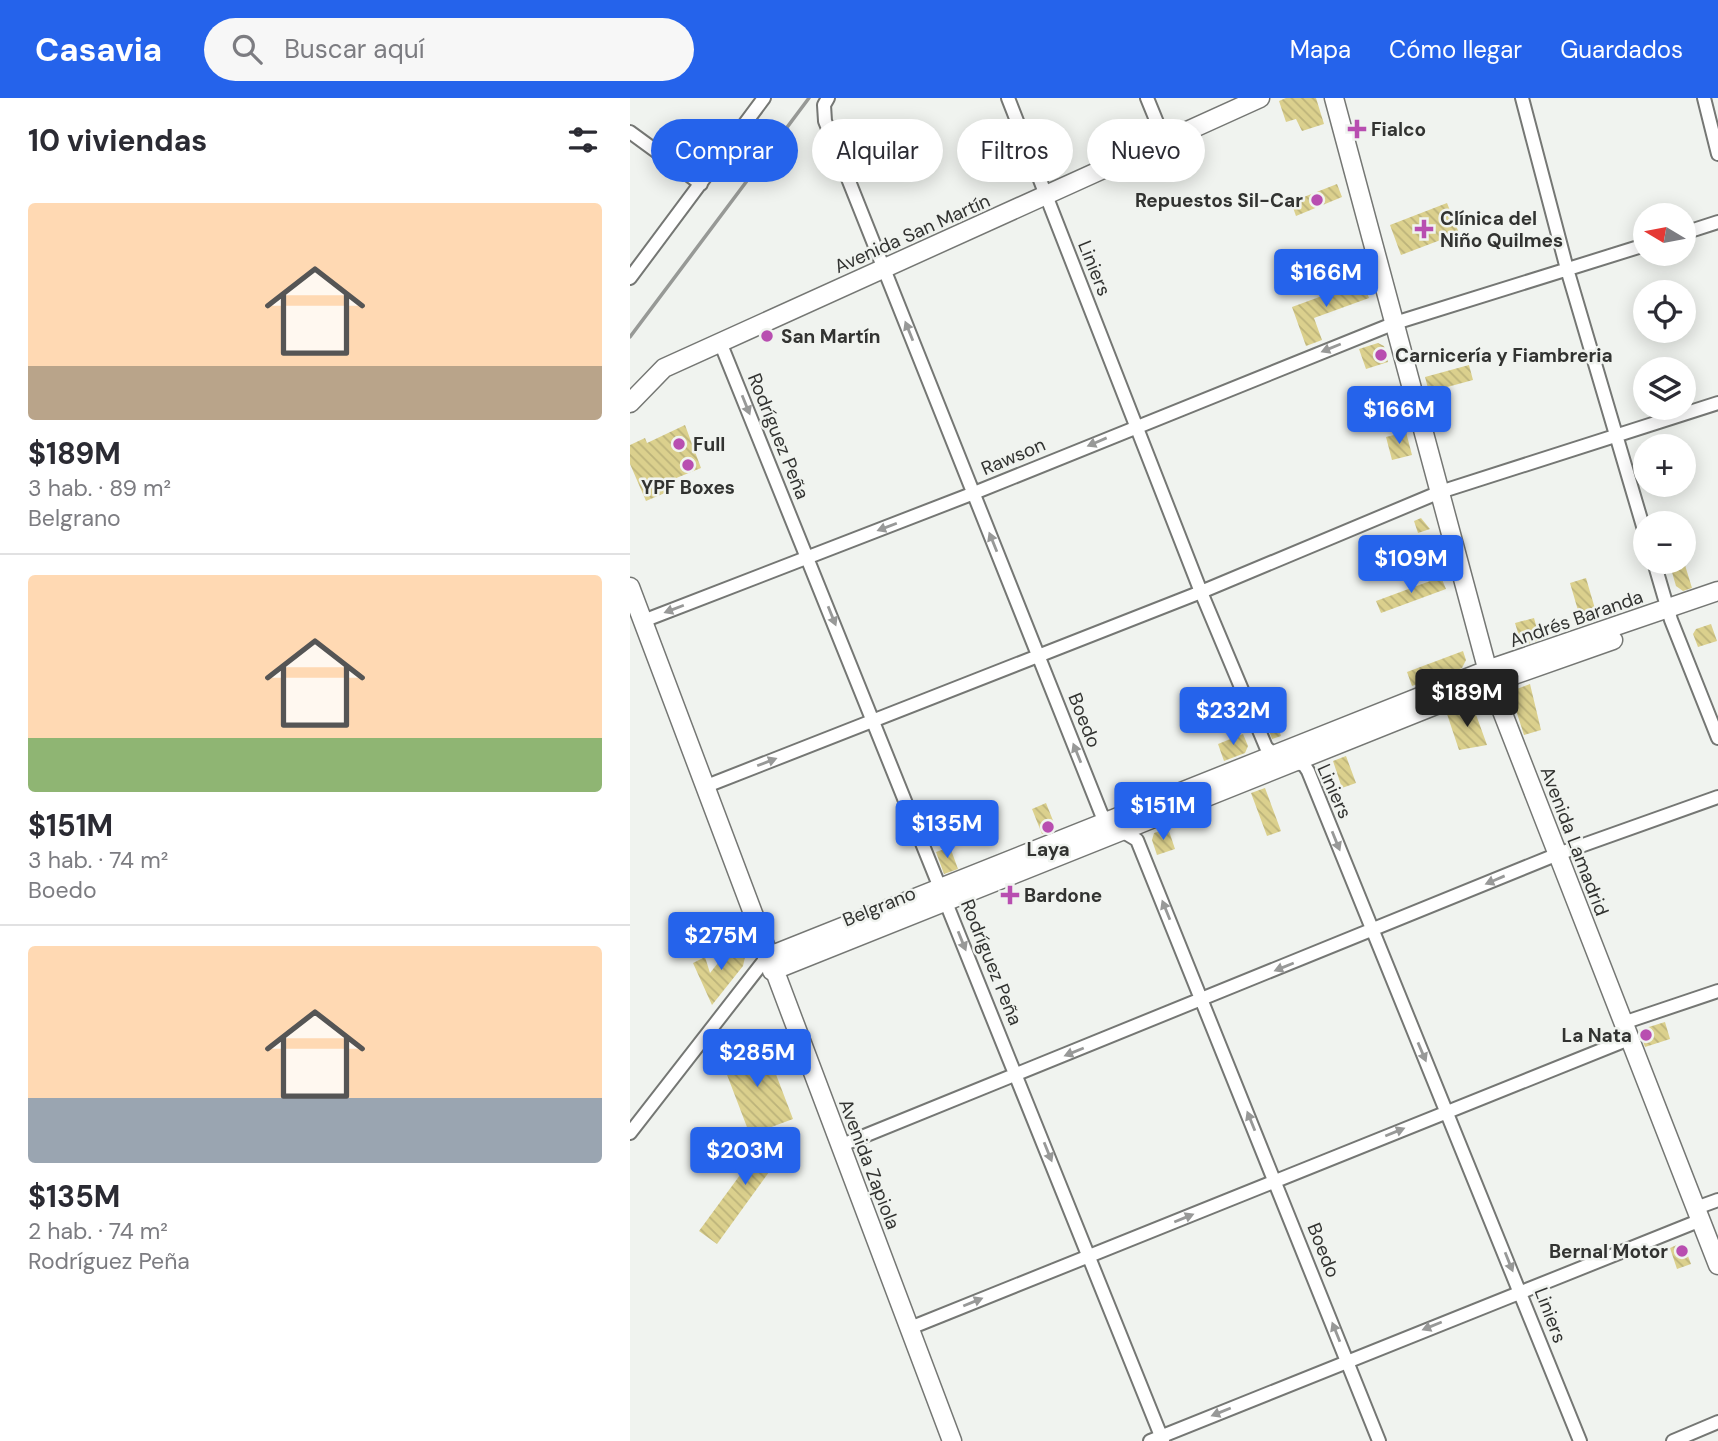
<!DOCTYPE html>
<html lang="es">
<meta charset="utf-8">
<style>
:root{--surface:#fff;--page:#f7f7f7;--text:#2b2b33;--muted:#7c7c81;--line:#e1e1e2;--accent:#2563eb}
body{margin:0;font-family:"DM Sans",sans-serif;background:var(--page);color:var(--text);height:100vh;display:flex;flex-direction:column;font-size:26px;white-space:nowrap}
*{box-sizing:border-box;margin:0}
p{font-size:23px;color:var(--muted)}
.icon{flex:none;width:38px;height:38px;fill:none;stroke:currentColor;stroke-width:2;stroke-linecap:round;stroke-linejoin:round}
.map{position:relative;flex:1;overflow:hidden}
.panel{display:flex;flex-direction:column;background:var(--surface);width:630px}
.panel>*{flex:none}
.top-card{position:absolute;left:21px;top:21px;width:665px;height:63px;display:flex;gap:14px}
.needle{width:46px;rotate:280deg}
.fabs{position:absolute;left:1003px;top:105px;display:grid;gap:14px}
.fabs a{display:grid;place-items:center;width:63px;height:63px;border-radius:50%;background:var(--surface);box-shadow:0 4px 18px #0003;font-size:35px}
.price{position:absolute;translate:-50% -60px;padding:0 16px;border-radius:7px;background:var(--accent);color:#fff;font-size:23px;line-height:46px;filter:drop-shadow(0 2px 4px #0008)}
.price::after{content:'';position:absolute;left:50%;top:42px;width:21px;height:16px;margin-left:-10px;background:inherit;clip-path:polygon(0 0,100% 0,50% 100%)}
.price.active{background:#222;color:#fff}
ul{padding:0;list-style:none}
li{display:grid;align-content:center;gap:14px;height:371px;padding:0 28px}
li+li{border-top:2px solid var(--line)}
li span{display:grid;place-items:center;height:217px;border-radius:7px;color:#555}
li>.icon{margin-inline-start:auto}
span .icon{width:126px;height:126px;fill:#fffc;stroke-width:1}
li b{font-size:30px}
h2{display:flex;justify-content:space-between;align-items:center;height:84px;padding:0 28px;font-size:30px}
.pill{padding:0 24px;border-radius:32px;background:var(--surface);box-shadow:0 4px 18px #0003;font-size:24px;line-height:63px}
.pill.active{background:var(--accent);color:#fff}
header{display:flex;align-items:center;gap:42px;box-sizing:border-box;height:98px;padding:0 35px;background:var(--accent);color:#fff}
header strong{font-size:33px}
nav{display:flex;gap:38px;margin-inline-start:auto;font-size:24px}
.search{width:490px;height:63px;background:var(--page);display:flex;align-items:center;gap:18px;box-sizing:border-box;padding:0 24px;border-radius:38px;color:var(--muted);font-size:26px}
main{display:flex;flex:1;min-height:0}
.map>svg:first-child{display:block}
</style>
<header>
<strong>Casavia</strong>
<div class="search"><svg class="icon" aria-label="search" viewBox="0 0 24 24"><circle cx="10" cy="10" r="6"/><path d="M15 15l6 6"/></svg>Buscar aquí</div>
<nav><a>Mapa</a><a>Cómo llegar</a><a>Guardados</a></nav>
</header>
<main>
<section class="panel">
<h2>10 viviendas<svg class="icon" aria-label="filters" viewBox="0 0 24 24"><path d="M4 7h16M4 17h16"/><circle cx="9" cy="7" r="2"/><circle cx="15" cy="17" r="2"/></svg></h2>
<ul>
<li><span style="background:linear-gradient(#ffd9b3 75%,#b9a48a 0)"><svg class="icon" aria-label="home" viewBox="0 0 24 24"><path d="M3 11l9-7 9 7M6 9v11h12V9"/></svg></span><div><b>$189M</b><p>3 hab. · 89 m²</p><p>Belgrano</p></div></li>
<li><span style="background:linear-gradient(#ffd9b3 75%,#8fb573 0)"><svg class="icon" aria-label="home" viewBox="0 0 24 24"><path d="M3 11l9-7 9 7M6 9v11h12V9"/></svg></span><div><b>$151M</b><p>3 hab. · 74 m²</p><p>Boedo</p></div></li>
<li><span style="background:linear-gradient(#ffd9b3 70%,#9aa5b1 0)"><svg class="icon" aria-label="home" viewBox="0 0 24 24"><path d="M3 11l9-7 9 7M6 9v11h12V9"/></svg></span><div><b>$135M</b><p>2 hab. · 74 m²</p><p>Rodríguez Peña</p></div></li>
</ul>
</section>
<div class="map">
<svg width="1088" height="1343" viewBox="0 0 1088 1343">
<defs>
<pattern id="building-back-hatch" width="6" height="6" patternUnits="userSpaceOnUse" patternTransform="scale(1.75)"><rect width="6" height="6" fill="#dbd08d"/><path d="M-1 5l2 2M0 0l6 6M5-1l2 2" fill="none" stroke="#bcb37a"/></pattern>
</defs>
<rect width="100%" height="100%" fill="#f0f3ef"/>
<path fill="url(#building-back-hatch)" d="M656,0h30l8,26 -22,7 -6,-12 -10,3 -7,-21z
M707,86l5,13 -46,19 -5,-14z
M817,105l12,30 -58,22 -11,-30z
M733,183l6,17 -55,20 8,22 -16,6 -14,-39z
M748,245l6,3 4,16 -22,7 -7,-20z
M839,267l4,15 -44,12 -4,-15z
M55,327l16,43 -37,15 3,9 -21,9 -16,-37v-19l15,-7 2,5z
M776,334l6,23 -20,5 -6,-23z
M791,420l9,11 -12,4 -4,-12z
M1039,464h15l8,26 -9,3 -7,-5z
M811,479l5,12 -65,24 -5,-12z
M956,480l12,41 -16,5 -12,-41z
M904,520l6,22 -18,6 -7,-23z
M1081,526l6,17 -19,6 -5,-13 3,-5z
M833,553l3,9 -4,8 -50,18 -5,-14z
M900,586l11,46 -17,5 -13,-40 3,-5z
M839,609l5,2 13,36 -28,5 -12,-36z
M645,618l6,20 -9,3 -7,-20z
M613,636l5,12 -3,7 -21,8 -6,-17z
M716,658l10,27 -14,5 -9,-27z
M635,690l16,43 -14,5 -16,-43z
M416,705l10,25 -14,6 -10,-25z
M538,730l7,21 -18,6 -5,-15 2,-7z
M320,749l8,22 -14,5 -8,-22z
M107,841l8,18 -2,9 -31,39 -19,-42 12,-6 5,16z
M1035,924l5,17 -25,8 -6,-17z
M134,945l29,76 -43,16 -29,-76z
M143,1032l17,13 -73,101 -18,-13z
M1049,1146l6,4 6,16 -14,5 -7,-21z"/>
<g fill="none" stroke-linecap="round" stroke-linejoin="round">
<defs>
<path id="street" d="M198,0l-4,7 1,16 276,692 6,9 30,18 242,601
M378,0l193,494 65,155 8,8 30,10 4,6 272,670
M517,0l18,44
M892,0l45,171 78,264
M1074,0l14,56
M0,34l71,52
M1054,135l34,-11
M0,180l134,-180
M90,244l443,1099
M1024,464l17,58 47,118
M13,523l331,-128 421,-170 250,-78
M74,689l497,-195 239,-100 278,-89
M993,925l95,-32
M0,1035l137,-176
M212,1047l716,-291 160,-57
M1066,1110l22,-8
M280,1230l719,-289
M520,1343l551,-221
M1043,1343l45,-19"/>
<path id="secondary" d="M704,0l157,585 227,582
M0,305l34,-35 596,-270
M0,489l322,854
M137,859l720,-287 231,-79
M142,873l719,-288 122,-43"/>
</defs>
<use href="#street" stroke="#757774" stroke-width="16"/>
<use href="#secondary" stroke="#757774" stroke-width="21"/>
<use href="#street" stroke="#fff" stroke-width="12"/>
<use href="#secondary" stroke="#fff" stroke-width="18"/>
<path stroke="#979996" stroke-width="3.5" d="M0,239l179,-239"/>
</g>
<defs><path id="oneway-solid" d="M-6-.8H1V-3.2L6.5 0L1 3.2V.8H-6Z" transform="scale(1.75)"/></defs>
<g fill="#989998">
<use href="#oneway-solid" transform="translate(279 233) rotate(-112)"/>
<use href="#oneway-solid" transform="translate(701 250) rotate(158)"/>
<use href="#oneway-solid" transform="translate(116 307) rotate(68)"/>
<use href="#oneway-solid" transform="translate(467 344) rotate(157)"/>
<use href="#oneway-solid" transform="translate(257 429) rotate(159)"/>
<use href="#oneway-solid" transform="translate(363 444) rotate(-112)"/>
<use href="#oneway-solid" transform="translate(44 511) rotate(159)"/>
<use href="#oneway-solid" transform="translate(202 518) rotate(68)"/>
<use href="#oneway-solid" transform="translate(447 655) rotate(-112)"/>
<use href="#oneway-solid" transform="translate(137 664) rotate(-21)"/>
<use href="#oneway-solid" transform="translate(706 743) rotate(68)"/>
<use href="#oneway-solid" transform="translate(865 782) rotate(157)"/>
<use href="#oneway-solid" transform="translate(536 812) rotate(-112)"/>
<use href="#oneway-solid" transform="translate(332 843) rotate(68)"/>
<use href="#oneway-solid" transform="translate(654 869) rotate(158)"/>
<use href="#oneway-solid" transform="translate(444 954) rotate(158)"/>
<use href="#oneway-solid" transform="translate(792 954) rotate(67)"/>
<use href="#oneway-solid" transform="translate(621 1023) rotate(-112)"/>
<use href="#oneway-solid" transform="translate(765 1034) rotate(-22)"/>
<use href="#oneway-solid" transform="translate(418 1054) rotate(68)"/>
<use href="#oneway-solid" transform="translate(554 1120) rotate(-22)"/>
<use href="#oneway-solid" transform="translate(879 1164) rotate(68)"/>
<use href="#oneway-solid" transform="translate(343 1204) rotate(-22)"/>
<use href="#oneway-solid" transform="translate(802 1228) rotate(158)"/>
<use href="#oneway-solid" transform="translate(706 1234) rotate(-112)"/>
<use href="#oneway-solid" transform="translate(591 1314) rotate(158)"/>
</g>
<g fill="#b84eb0" stroke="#f0f3ef" stroke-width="2.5">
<path d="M723.5 20.5h7v7h7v7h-7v7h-7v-7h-7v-7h7z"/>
<circle cx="687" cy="102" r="7"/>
<path d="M790.5 120.5h7v7h7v7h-7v7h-7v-7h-7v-7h7z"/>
<circle cx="137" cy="238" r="7"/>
<circle cx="751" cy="257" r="7"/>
<circle cx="49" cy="346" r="7"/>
<circle cx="58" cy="367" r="7"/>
<circle cx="418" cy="729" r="7"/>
<path d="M376.5 786.5h7v7h7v7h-7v7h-7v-7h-7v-7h7z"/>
<circle cx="1016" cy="937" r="7"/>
<circle cx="1052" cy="1153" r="7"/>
</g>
<g text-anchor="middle" stroke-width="5" stroke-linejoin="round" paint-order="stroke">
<g font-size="19" font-weight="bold" fill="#323331" stroke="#f0f3ef" text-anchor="start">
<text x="741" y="38">Fialco</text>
<text x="673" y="109" text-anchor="end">Repuestos Sil-Car</text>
<text x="810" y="127">Clínica del<tspan x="810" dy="22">Niño Quilmes</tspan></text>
<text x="151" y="245">San Martín</text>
<text x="765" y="264">Carnicería y Fiambreria</text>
<text x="63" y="353">Full</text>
<text x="58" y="396" text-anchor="middle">YPF Boxes</text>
<text x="418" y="758" text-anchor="middle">Laya</text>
<text x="394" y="804">Bardone</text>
<text x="1002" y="944" text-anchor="end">La Nata</text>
<text x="1038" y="1160" text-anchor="end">Bernal Motor</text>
</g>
<g font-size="19" fill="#323331" stroke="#f0f3ef">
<text transform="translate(282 135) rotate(-24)" y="7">Avenida San Martín</text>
<text transform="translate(465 170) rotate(68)" y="7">Liniers</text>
<text transform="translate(149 338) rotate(68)" y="7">Rodríguez Peña</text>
<text transform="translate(383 358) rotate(-23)" y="7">Rawson</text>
<text transform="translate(946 520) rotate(-19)" y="7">Andrés Baranda</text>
<text transform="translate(455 622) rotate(68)" y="7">Boedo</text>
<text transform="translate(705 693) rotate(66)" y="7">Liniers</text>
<text transform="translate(945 743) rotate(69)" y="7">Avenida Lamadrid</text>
<text transform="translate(249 808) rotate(-22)" y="7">Belgrano</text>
<text transform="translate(362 864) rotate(68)" y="7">Rodríguez Peña</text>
<text transform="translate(240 1066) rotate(69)" y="7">Avenida Zapiola</text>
<text transform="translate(694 1152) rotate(68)" y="7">Boedo</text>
<text transform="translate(921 1217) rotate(69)" y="7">Liniers</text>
</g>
</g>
</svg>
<div class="fabs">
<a><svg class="needle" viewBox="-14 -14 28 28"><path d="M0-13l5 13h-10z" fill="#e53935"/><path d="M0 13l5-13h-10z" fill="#7c7c81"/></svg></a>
<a><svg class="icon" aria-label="locate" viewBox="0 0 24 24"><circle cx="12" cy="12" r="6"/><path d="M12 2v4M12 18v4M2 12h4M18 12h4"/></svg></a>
<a><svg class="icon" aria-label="layers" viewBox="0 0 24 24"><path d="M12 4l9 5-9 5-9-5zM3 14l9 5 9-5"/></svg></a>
<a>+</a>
<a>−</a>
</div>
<b class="price" style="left:696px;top:211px">$166M</b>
<b class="price" style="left:769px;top:348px">$166M</b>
<b class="price" style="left:781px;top:497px">$109M</b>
<b class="price active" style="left:837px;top:631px">$189M</b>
<b class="price" style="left:603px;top:649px">$232M</b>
<b class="price" style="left:533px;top:744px">$151M</b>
<b class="price" style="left:317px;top:762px">$135M</b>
<b class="price" style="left:91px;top:874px">$275M</b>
<b class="price" style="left:127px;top:991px">$285M</b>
<b class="price" style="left:115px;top:1089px">$203M</b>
<div class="top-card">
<a class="pill active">Comprar</a>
<a class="pill">Alquilar</a>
<a class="pill">Filtros</a>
<a class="pill">Nuevo</a>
</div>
</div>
</main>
